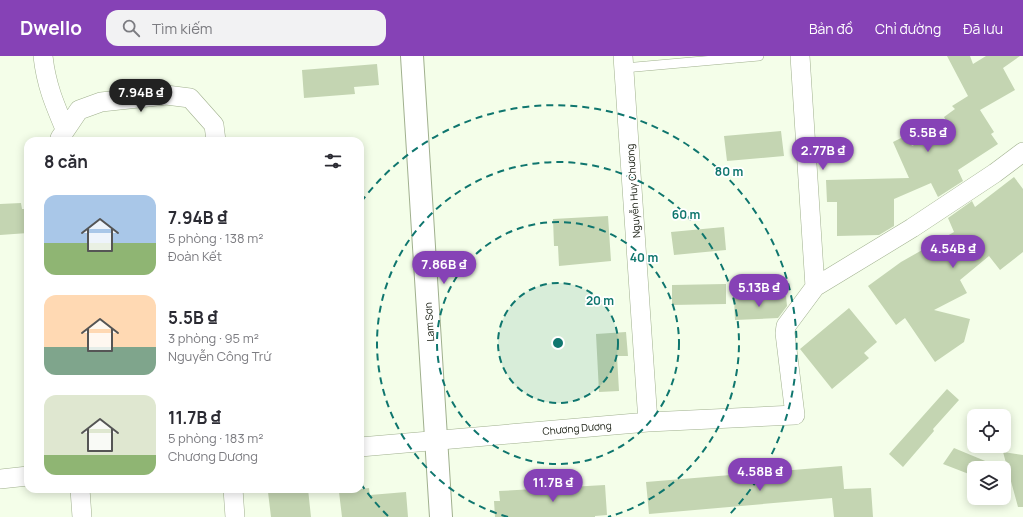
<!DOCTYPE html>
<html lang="vi">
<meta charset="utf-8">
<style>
:root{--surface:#fff;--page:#f2f2f3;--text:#2b2b33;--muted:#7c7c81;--accent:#8642b6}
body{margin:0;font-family:Manrope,sans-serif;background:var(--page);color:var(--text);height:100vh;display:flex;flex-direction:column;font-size:15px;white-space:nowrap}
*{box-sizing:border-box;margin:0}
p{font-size:13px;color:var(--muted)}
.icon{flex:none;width:22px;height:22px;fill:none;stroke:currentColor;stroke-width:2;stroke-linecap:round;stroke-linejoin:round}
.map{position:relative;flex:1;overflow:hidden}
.sheet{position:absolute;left:24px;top:81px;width:340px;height:356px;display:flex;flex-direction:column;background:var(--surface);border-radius:12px;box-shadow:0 2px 10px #0003}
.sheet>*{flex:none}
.fabs{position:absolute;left:967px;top:353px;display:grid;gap:8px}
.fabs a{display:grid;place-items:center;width:44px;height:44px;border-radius:8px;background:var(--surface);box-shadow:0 2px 10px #0003;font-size:20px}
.price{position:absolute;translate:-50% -34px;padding:0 9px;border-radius:14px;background:var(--accent);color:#fff;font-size:13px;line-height:26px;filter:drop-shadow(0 1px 2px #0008)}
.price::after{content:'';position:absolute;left:50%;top:24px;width:12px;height:9px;margin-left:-6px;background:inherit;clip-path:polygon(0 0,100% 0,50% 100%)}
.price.on{background:#222;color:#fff}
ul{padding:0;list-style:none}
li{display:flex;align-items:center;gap:12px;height:100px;padding:0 20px}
li span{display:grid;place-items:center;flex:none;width:112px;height:80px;border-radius:12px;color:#555}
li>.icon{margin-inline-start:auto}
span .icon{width:48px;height:48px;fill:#fffc;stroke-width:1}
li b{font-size:17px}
h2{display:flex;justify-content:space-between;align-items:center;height:48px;padding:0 20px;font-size:17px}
header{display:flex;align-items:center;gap:24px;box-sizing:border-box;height:56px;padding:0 20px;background:var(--accent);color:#fff}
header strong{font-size:19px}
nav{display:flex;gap:22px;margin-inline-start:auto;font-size:14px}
.search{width:280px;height:36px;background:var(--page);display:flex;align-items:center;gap:10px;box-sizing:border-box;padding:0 14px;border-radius:12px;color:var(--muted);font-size:15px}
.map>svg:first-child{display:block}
</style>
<header>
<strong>Dwello</strong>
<div class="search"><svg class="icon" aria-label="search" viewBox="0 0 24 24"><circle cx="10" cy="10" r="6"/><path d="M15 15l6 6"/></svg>Tìm kiếm</div>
<nav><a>Bản đồ</a><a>Chỉ đường</a><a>Đã lưu</a></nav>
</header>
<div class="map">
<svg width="1023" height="461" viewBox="0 0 1023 461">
<rect width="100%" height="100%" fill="#f4fee9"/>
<path fill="#c4d5b2" d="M947,0h23l3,8 13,-8h34l-17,12 12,22 -35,20 14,22 -3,2 7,10 -40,26 5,11 -25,16 -7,-14 -37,16v27l-15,9 -42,1v-34h-10l-1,-22 83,-2 -16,-36 14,-7 5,11 39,-18 -7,-11 11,-8 -3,-3 16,-10z
M377,8l2,21 -25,2 1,7 -51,4 -2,-28z
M781,75l3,25 -57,5 -3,-25z
M1014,121l9,12v63l-23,18 -11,-14 -29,24 7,13 -33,17 36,9 -6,23 -29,20 -30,-44 -9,7 -28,-39 33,-24 53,-30 -6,-14 24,-17 3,6z
M21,147l1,6h6v24l-28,2v-31z
M608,160l3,45 -52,5 -1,-20h-4l-1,-27z
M724,171l2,23 -52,5 -3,-23z
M726,228v20l-54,1v-20z
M786,240l1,10 -9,12 -43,2 -1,-22z
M849,252l28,34 -13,11 5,5 -37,31 -32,-40z
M626,276l2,24h-11l2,35 -20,1 -3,-58z
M947,333l12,11 -26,29 1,2 -31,36 -14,-13z
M954,392l48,20h-28v8l-31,-12z
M1003,396l20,3v52h-5z
M842,410l2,23 27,-1 2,29h-39l-2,-19 -183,16 -3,-32z
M605,429l2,30 -12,1v1h-100l-1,-16h6l-1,-10z
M369,432l1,7 36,-3 2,25h-66l-3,-25z
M293,433h15l3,28h-40l-3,-25z"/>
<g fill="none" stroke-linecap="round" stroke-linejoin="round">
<defs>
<path id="lane" d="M624,12l135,-12"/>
<path id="street" d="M43,0c3,28 11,47 22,73
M623,0l25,366
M800,0l15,231
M60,85v-3l19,-28 22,-8 65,-7 24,3 24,27 2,16
M360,391l288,-25 147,-7 -10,-82 1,-7 29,-39 97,-59 83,-55 28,-21
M0,423l28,-3
M80,433l2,28
M233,433l2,28"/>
<path id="secondary" d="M412,0l29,461"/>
</defs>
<use href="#lane" stroke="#a0b08e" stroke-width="10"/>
<use href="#street" stroke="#a0b08e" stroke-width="20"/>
<use href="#secondary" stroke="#a0b08e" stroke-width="24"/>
<use href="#lane" stroke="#fff" stroke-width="9"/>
<use href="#street" stroke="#fff" stroke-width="19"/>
<use href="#secondary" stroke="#fff" stroke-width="22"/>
</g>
<circle cx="558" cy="287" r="60" fill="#0f766e" fill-opacity=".12"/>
<g fill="none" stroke="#0f766e" stroke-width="2" stroke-dasharray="7 5">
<circle cx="558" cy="287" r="60"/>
<circle cx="558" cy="287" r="121"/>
<path d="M508 461A181 181 0 1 1 608 461"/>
<path d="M388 460A242 242 0 0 1 361 428M361 146A242 242 0 1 1 728 460"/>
</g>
<g text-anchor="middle" stroke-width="3.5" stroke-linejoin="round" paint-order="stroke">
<g font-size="10" fill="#12170b" stroke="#fff">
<text transform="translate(633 135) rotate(-94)" y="4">Nguyễn Huy Chương</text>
<text transform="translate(429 266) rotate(-94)" y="4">Lam Sơn</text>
<text transform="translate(577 372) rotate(-5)" y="4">Chương Dương</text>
</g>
</g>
<circle cx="558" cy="287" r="6" fill="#0f766e" stroke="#fff" stroke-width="2"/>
<g font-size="12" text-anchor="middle" font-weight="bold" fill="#0f766e" stroke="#fff" stroke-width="3.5" stroke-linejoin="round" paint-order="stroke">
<text x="729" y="120">80 m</text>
<text x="686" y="163">60 m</text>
<text x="644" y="206">40 m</text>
<text x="600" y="249">20 m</text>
</g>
</svg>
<div class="fabs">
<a><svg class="icon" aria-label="locate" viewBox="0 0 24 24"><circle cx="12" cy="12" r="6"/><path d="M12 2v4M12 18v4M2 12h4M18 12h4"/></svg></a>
<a><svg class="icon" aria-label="layers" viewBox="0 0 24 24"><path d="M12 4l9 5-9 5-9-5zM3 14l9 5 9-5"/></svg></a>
</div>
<b class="price on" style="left:141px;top:57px">7.94B ₫</b>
<b class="price" style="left:928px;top:97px">5.5B ₫</b>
<b class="price" style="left:823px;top:115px">2.77B ₫</b>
<b class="price" style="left:953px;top:213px">4.54B ₫</b>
<b class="price" style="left:444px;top:229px">7.86B ₫</b>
<b class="price" style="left:759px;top:252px">5.13B ₫</b>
<b class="price" style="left:760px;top:436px">4.58B ₫</b>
<b class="price" style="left:553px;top:447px">11.7B ₫</b>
<section class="sheet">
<h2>8 căn<svg class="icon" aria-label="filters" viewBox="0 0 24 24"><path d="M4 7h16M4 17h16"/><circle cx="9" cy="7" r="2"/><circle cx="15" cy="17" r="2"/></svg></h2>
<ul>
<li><span style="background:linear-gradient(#a9c7e8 60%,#8fb573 0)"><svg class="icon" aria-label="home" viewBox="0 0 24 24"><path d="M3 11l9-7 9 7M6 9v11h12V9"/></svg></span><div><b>7.94B ₫</b><p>5 phòng · 138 m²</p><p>Đoàn Kết</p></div></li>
<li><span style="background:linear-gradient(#ffd9b3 65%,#7fa58c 0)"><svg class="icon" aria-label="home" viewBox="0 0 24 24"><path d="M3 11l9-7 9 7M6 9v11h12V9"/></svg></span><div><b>5.5B ₫</b><p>3 phòng · 95 m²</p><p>Nguyễn Công Trứ</p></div></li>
<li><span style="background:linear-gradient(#dfe7d0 75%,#8fb573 0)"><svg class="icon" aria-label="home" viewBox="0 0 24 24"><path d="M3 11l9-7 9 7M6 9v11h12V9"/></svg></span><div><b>11.7B ₫</b><p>5 phòng · 183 m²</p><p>Chương Dương</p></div></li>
</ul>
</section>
</div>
